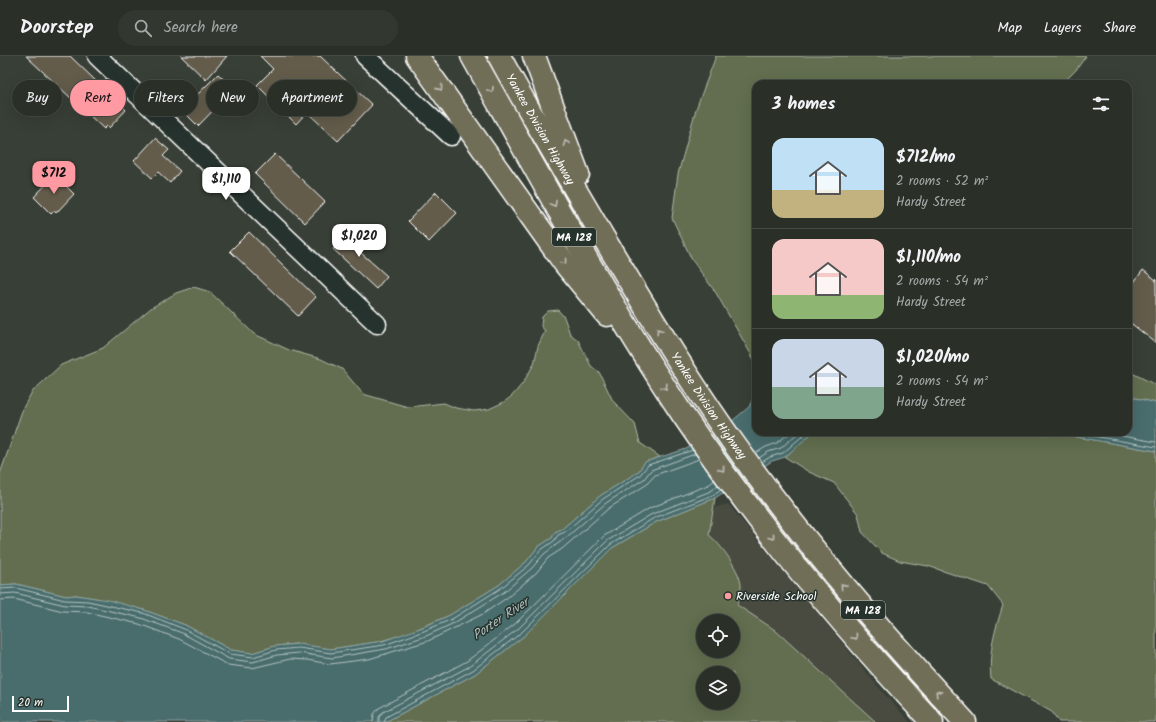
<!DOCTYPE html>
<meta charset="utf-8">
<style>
:root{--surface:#2a2f28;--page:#323730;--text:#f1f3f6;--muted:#a5a9a8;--line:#464a45;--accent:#ff9aa2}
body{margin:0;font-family:Kalam,sans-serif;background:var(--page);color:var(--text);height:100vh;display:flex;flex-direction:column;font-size:15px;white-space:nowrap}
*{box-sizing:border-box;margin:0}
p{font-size:13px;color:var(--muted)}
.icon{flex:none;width:22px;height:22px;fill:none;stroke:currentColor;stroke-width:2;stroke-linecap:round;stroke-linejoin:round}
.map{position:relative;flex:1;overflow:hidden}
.details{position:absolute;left:752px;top:24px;width:380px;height:356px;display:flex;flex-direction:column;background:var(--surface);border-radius:12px;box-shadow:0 4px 16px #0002,0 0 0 1px var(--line)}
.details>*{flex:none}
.banner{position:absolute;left:12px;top:24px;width:380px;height:36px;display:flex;gap:8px}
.buttons{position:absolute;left:696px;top:558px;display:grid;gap:8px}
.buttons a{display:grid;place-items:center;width:44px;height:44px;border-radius:50%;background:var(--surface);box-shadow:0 4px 16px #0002,0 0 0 1px var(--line);font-size:20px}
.scale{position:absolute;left:12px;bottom:10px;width:57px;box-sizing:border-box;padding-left:4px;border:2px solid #fff;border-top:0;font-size:11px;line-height:14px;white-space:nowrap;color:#fff;-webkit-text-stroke:3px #26332d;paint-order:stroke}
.price{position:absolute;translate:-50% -34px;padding:0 9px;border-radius:8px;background:#fff;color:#222;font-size:13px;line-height:26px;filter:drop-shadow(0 1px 2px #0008)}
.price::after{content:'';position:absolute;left:50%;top:24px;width:12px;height:9px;margin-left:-6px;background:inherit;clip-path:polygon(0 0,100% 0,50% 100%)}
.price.on{background:var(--accent);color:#111}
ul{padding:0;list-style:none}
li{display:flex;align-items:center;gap:12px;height:100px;padding:0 20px}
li+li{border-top:1px solid var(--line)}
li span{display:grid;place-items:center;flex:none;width:112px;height:80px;border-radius:12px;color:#555}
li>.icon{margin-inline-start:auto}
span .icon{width:48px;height:48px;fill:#fffc;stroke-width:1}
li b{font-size:17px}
h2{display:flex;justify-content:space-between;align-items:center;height:48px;padding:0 20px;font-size:17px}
.chip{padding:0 14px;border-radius:18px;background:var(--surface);box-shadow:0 4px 16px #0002,0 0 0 1px var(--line);font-size:14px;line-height:36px}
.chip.on{background:var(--accent);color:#111}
header{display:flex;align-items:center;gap:24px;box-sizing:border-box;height:56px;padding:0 20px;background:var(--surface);border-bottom:1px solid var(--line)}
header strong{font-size:19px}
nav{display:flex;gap:22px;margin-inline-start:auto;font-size:14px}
.search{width:280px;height:36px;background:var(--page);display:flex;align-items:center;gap:10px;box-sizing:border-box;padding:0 14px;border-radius:22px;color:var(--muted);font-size:15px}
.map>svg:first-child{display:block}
</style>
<header>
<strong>Doorstep</strong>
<div class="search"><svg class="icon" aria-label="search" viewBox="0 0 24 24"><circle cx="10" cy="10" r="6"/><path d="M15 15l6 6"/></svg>Search here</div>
<nav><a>Map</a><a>Layers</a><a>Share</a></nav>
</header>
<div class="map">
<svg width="1156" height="666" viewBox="0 0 1156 666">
<rect width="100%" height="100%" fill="#383f36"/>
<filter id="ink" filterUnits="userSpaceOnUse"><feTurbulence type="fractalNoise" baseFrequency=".025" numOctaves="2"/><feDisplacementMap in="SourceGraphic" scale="8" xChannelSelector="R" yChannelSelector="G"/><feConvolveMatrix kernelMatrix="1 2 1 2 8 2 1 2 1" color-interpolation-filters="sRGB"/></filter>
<g filter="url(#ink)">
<path fill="#494b41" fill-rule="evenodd" d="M728,448l156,190 26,28h-416l181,-203zM703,565h30v30h-30zM703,617h30v30h-30z"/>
<path fill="#626e4f" stroke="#b0b6a7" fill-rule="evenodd" d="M716,0h370l-10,14 -14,14h-306v279l-40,-70 -24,-33 -20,-42 6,-44 18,-65z
M194,231l16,5 44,42 35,16 32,9 21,10 21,25 45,13 36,-4 12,5 18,3 15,-2 15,-7 8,-6 11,-13 11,-19 4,-18 7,-15 -4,-5 1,-9 6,-6 10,-1 6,7 6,17 8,6 13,26 8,6 14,29 22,23 5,19 20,14 -15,5 -7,10 -38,24 -38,33 -7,3 -3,6 -14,9 -12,15 -27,23 -49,30 -44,19 -29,8 -46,7 -36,-5 -20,2 -23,7 -21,-3 -46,-25 -41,-15 -49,-12 -19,-3 -10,1 -50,-12 -16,1v-111l23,-66 9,-16 29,-27 42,-17 48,-40 25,-15z
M1128,315l28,14v18l-28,-7z
M813,376h207l46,3 90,16v271h-97l-7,-10 -61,-33c-3,-26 4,-49 12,-74l-15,-19 -60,-20 -28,-5 -18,-8 -20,-21 -4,-18 -24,-31 -25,-11 -24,-15z
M715,442l-6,37c11,8 33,38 32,52 0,6 -2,12 -4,18l38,25 101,92h-491l90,-48 50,-39 87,-87 44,-26zM703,565h30v30h-30zM703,617h30v30h-30z"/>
<path fill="#486c6c" stroke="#91a7a7" d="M756,324v52h57l-28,25 -13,4 -57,37 -59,24 -44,26 -87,87 -50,39 -90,48h-385v-137l16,-1 50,12 10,-1 32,5 36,10 41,15 46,25 21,3 23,-7 24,-2 32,5 52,-8 40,-14 27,-12 49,-30 27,-23 12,-15 14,-9 3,-6 7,-3 38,-33 38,-24 7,-10 41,-13 34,-18 29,-24 6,-13z
M1128,340l28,7v48l-90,-16 -46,-3h108z"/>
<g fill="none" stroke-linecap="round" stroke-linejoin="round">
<path stroke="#b6c4c4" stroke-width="1" d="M1070,376l86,15
M1099,376l57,10
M756,397l10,-6 11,-4 14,-11
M759,402l9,-6 13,-4 18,-16
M762,406l8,-5 13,-4 24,-21
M0,533l16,-1 49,12 23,1 55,12 41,16 46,25 23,3 23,-7 23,-2 32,5 53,-8 40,-14 28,-12 49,-31 28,-23 12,-15 13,-9 4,-6 7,-3 38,-33 37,-24 8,-10 45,-15
M0,538l15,-1 50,12 23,1 53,12 41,15 47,26 24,3 24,-7 22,-2 33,5 54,-9 40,-13 28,-13 50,-31 28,-24 12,-14 24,-18 38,-33 38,-24 7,-9 44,-16
M0,544l14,-1 49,12 24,1 52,12 40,15 49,26 24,3 38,-9 17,1 23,4 39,-5 59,-18 55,-27 25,-17 28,-24 12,-15 14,-9 47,-41 37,-23 9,-10 44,-16
M373,666l1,-8 5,-6 88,-47 48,-37 89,-88 46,-28 58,-23 7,-5
M379,666v-5l4,-5 87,-46 49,-38 88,-87 45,-27 59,-23 7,-6
M384,666l2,-5 87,-47 49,-38 88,-87 44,-27 59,-23 8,-6"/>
</g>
<path fill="#635b4c" stroke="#fff" d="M26,0h44l56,54 -17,18 -2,-2 -3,3z
M181,0h46l-21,24z
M260,0h60l52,49 -34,36 -31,-29 -11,12 -39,-39 16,-16z
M218,18l16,15 -36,37 -16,-16z
M155,82l14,12 -6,6 17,15 -10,12 -12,-11 -6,6 -18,-17z
M275,98l50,48 -20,21 -50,-49z
M55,119l19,19 -18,19 -2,-2 -3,3 -17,-17z
M436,136l21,21 -28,29 -21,-21z
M350,174l5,5 3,-3 11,10 -9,10 27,24 -11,13 -43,-40z
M249,176l67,65 -18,19 -68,-65z
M1143,214l13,10v63l-28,-22v-31z"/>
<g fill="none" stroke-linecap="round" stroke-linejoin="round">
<defs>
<path id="street" d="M97,0l280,268
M365,0l86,80"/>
<g id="highway">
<path d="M417,0l148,208 42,51"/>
<path d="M472,0c68,121 134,243 211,359 74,109 159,211 249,307"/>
<path id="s1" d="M499,0c32,59 66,116 100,174 44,74 88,148 138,218 69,97 147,187 228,274"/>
<path d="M534,0l44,118"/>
</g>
</defs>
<use href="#street" stroke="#fff" stroke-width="21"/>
<use href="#highway" stroke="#fff" stroke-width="25"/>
<use href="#street" stroke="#26332d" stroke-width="18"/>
<use href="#highway" stroke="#716e59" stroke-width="22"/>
</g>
<defs><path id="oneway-chevron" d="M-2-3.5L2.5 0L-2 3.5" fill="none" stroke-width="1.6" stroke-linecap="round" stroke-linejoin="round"/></defs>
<g stroke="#bfbeb4">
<use href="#oneway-chevron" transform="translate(440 32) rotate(55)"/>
<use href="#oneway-chevron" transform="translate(491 34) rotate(61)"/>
<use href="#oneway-chevron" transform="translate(566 87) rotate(-111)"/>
<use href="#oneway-chevron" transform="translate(554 148) rotate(61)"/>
<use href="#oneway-chevron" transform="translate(564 206) rotate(53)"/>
<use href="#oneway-chevron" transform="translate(659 275) rotate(-123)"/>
<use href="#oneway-chevron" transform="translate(665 331) rotate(57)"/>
<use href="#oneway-chevron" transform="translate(722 413) rotate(53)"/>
<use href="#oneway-chevron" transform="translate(772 481) rotate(53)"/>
<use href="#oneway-chevron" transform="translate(843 530) rotate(-129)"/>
<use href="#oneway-chevron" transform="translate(855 581) rotate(49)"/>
<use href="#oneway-chevron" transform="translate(938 637) rotate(-133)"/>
</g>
</g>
<circle fill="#ff9aa2" stroke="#26332d" stroke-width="1.5" cx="728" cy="540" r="4"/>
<g text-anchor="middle" stroke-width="3" stroke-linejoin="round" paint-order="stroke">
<g fill="#26332d" stroke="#bec2c0" stroke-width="1">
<rect x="552" y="172" width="44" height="18" rx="3"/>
<rect x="841" y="545" width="44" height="18" rx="3"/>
</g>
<g font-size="11" font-weight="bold" fill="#fff">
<text x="574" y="185">MA 128</text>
<text x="863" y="558">MA 128</text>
</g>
<g font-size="12" fill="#fff" stroke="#26332d">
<text dy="4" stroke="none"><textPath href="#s1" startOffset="84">Yankee Division Highway</textPath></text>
<text dy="4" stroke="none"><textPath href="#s1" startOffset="408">Yankee Division Highway</textPath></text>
</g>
<g font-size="12" fill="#fff" stroke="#26332d" text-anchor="start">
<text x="736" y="544">Riverside School</text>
</g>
<g font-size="13" font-style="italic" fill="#adbdbd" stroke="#26332d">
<text transform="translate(500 562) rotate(-34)" y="5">Porter River</text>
</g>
</g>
</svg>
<div class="buttons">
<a><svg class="icon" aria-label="locate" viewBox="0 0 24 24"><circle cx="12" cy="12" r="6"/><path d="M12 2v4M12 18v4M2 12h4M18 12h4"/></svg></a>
<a><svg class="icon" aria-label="layers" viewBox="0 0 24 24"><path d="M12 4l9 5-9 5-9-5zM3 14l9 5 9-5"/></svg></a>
</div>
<div class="scale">20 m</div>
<b class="price on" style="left:54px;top:139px">$712</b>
<b class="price" style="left:226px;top:145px">$1,110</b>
<b class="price" style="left:359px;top:202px">$1,020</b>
<div class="banner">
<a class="chip">Buy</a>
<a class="chip on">Rent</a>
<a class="chip">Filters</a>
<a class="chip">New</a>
<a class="chip">Apartment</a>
</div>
<section class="details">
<h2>3 homes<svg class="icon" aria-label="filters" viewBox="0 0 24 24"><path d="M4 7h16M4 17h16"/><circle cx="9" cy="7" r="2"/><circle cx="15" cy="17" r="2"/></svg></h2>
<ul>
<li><span style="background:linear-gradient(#bfe0f5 65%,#c2b280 0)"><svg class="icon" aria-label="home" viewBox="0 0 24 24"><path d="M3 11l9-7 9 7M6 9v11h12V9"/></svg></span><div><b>$712/mo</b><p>2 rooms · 52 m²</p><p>Hardy Street</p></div></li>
<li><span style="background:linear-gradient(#f6c9c9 70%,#8fb573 0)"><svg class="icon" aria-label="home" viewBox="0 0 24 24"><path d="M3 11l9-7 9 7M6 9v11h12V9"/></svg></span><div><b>$1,110/mo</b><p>2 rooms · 54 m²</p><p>Hardy Street</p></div></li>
<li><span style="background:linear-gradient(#c9d6e8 60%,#7fa58c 0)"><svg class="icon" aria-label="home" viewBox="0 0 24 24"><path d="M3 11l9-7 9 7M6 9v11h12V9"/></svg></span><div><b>$1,020/mo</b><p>2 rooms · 54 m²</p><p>Hardy Street</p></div></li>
</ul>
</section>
</div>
